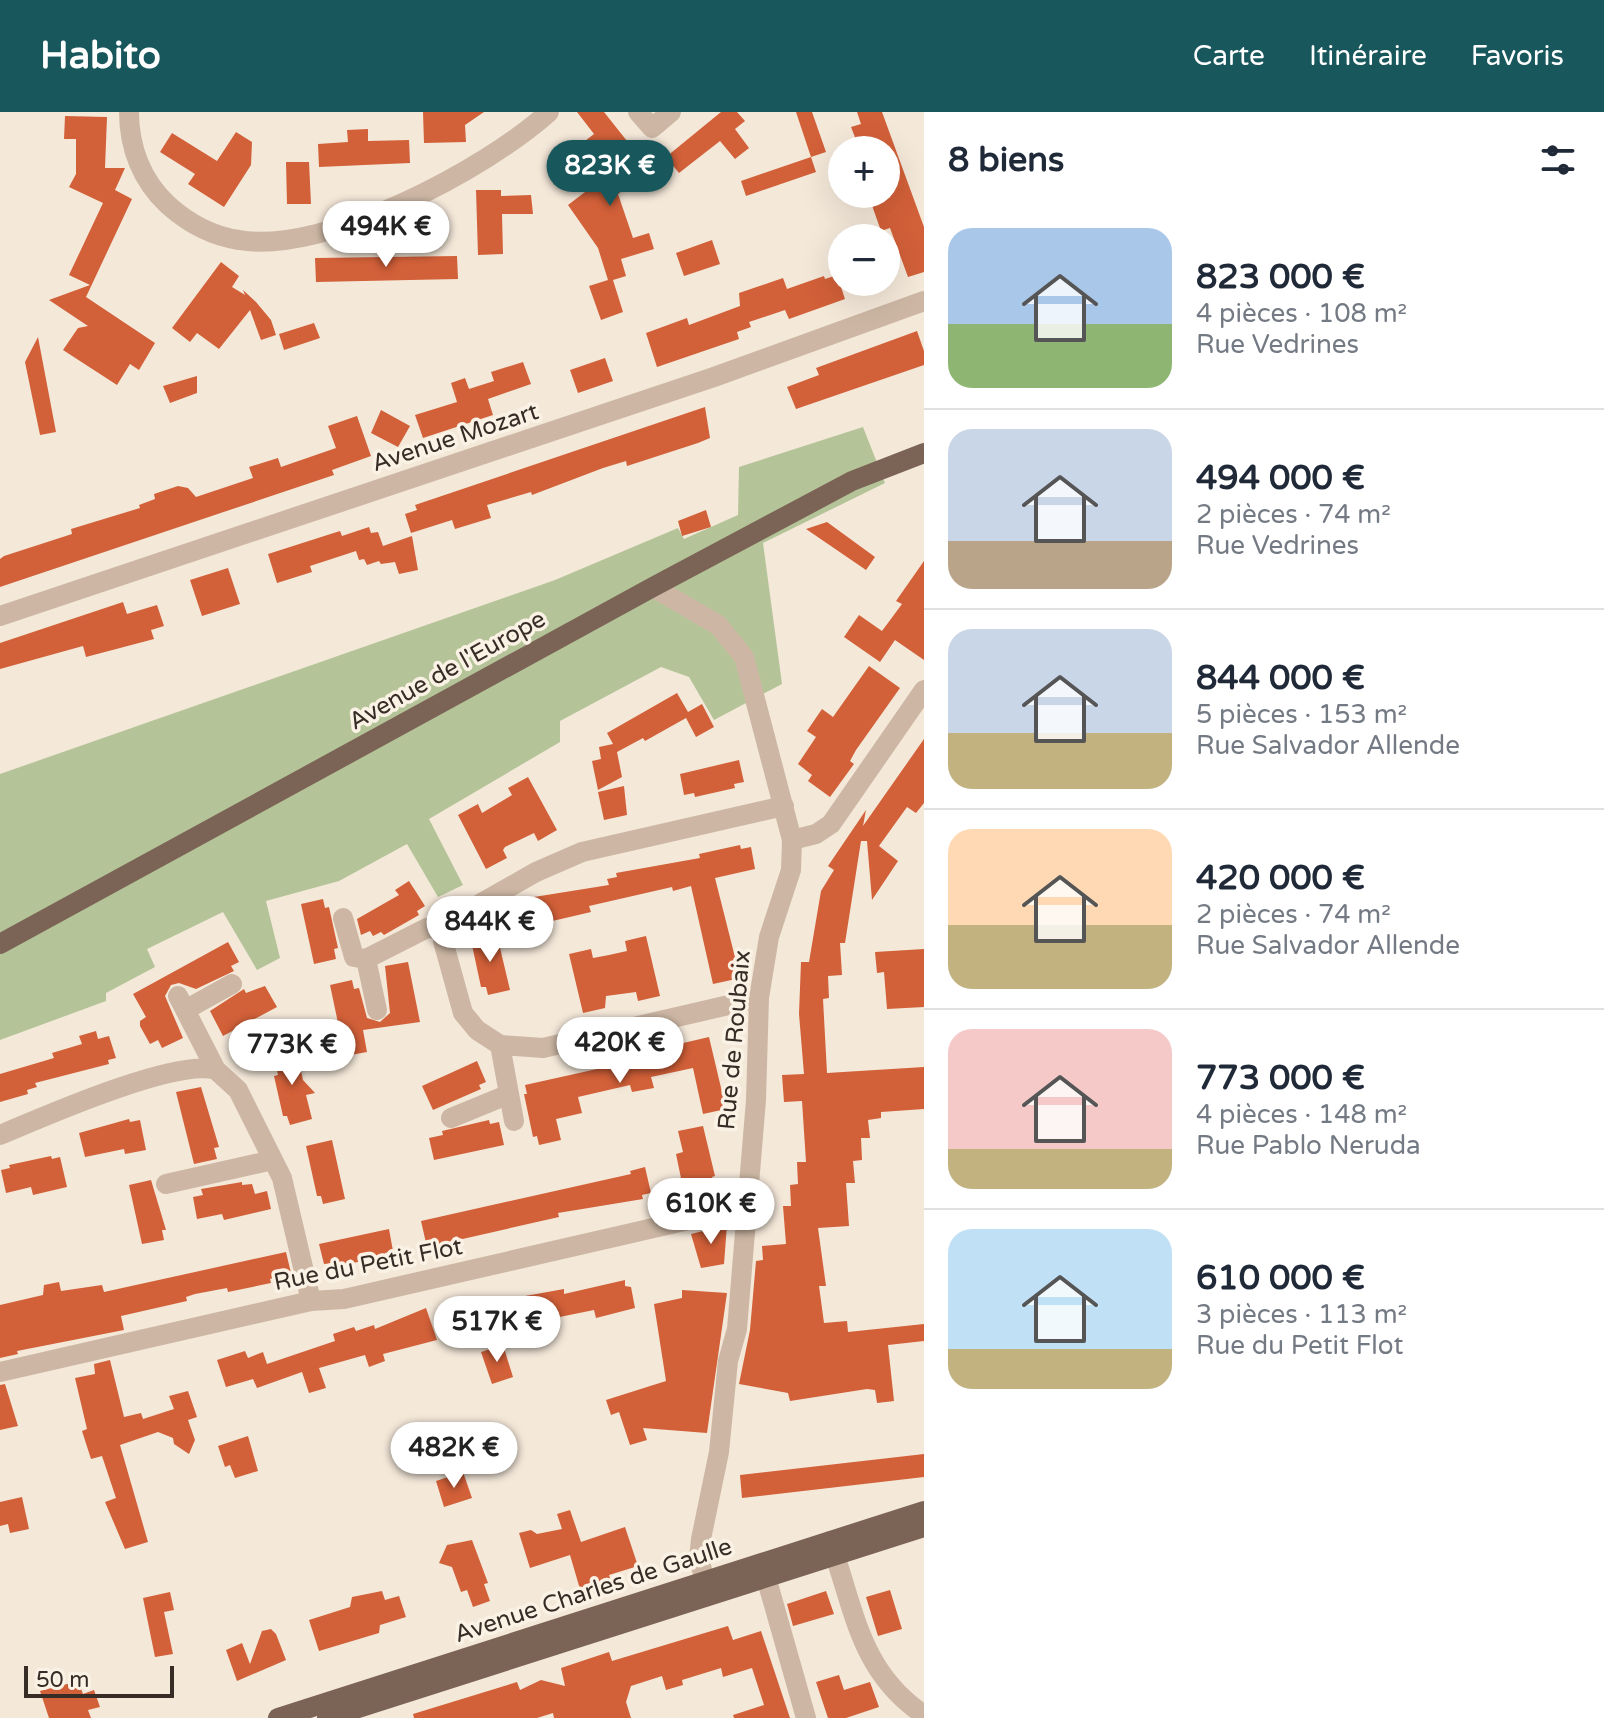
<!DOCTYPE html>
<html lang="fr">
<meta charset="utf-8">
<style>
:root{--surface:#fff;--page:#f2f2f3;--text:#1f2937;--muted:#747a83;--line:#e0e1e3;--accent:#18585d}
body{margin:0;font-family:"Varela Round",sans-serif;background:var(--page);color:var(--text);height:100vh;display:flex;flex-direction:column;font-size:30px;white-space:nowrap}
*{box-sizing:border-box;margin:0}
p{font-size:26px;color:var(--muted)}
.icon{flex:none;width:44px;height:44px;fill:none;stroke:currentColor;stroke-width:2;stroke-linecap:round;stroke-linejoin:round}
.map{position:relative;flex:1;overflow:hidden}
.side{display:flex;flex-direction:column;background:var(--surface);width:680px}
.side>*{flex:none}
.controls{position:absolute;left:828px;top:24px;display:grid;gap:16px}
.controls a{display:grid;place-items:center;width:72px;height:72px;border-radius:50%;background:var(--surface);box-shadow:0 8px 32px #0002;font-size:40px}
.scale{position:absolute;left:24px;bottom:20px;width:150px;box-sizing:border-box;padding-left:8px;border:4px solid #382c26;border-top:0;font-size:22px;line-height:28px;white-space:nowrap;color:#382c26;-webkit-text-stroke:6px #fbf2e6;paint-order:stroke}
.price{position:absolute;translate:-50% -68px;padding:0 18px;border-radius:28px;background:#fff;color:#222;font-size:26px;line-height:52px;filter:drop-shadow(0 2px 4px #0008)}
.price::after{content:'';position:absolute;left:50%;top:48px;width:24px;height:18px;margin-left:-12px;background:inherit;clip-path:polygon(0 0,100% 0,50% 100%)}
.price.current{background:var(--accent);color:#fff}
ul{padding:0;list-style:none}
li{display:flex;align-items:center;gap:24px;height:200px;padding:0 24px}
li+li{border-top:2px solid var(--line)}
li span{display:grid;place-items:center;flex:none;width:224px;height:160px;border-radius:24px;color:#555}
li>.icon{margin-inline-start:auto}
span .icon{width:96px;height:96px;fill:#fffc;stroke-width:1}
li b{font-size:34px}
h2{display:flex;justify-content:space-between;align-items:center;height:96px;padding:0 24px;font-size:34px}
header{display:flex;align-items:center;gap:48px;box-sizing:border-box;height:112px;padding:0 40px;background:var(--accent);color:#fff}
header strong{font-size:38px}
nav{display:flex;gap:44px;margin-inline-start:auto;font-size:28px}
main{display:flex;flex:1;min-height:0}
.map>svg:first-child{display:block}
</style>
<header>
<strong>Habito</strong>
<nav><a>Carte</a><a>Itinéraire</a><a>Favoris</a></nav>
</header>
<main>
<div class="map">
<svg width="924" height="1606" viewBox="0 0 924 1606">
<rect width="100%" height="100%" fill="#f4e8d9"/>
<path fill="#b5c498" d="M863,315l22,56 -122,60 19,141 -68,36 -25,-43 -28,-10 -101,54v21l-131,77 34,66 -25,12 -31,-53 -68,37 -73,20 14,57 -23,12 -34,-58 -76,37 8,18 -49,26v8l-106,39v-266l555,-194 123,-52 6,11 54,-24 1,-48z"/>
<path fill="#d26039" d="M423,0h61l-19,13 1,17 -42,1z
M577,0h27l46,58 -32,24 15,44 16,-5 5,16 -33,10 5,17 -13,4 10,32 -22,8 -12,-34 19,-6 -10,-32 -30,-43 42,-32 -25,-32 9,-7z
M721,0h16l8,9 -10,8 14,19 -14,11 -15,-18 -41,32 -13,-16z
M796,0h16l14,40 -15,5z
M857,0h25l42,115v45l-16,5 -18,-49 -9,3 -13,-37h18v-44h-26l-9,-23 10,-3z
M65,4l42,1 -2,51h20l-10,22 17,9 -46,98 69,46 -16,27 -9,-6 -13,21 -54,-35 15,-22 10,-2 -39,-26 41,-15 -21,-10 34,-72 -34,-16 7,-13v-35h-12z
M368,17v12l41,-1 1,23 -91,4 -1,-23 30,-2 -1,-12z
M236,20l16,10 -1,23 -27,42 -36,-23 7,-10 -35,-22 12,-19 45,28z
M811,45l5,15 -70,24 -5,-15z
M286,50h23l2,42h-24z
M476,78h25v6l30,-1 2,19h-31l1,40 -25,1z
M712,128l8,24 -36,12 -8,-23z
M457,144l1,23 -142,3 -1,-24z
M221,150l18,14 -7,11 13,8 -2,-5 13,12 15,18 5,15 -15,5 -11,-30 -31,39 -22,-16 -7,9 -18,-14z
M837,163l8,24 -56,20 -4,-9 -36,12 2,5 -14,5 2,7 -82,28 -11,-34 41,-15 2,7 51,-19 -1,-13 44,-15 4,11 37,-13 1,3z
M314,211l6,15 -36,12 -5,-16z
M917,219l7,20v14l-128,44 -9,-22 32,-12 -3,-7z
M38,225l18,95 -16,3 -15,-73z
M605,246l8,23 -35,12 -8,-23z
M523,250l8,22 -43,15 5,16 -70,23 -8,-23 42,-13 -6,-19 14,-5 4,11 25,-8 -3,-9z
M197,264v17l-27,10 -7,-17z
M705,295l5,31 -12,5 -71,23 -1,-5 -23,7 -71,27 -1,-3 -44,13 4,13 -36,11 -3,-9 -41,13 -6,-19 12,-4 -2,-5z
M381,298l29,16 -12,21 -27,-14z
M357,304l14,40 -39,14 2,5 -334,112v-28l4,-3 68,-22 -1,-5 69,-21 -1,-3 16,-6 -1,-5 24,-8 10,2 8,9 57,-19 -4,-11 29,-9 3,9 55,-19 -8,-22z
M706,398l5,17 -29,9 -4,-15z
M827,410l48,35 -9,13 -60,-41z
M369,415l2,6 7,-1 5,14 29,-10 6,34 -19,4 -4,-12 -14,2 -2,-3 -12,4 -3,-6 -5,1 -3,-9 -46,15 2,6 -35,11 -9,-29 72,-23 2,5z
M924,449v99l-29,-20 -15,22 -36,-25 15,-22 23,16 20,-27 -6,-3z
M228,456l12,36 -38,12 -12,-36z
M123,490l4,12 30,-9 7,21 -13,4 3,9 -68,18 -3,-11 -83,23v-26z
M869,554l31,22 -44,62 -6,11 4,3 -24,33 -22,-16 4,-6 -14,-11 18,-27 -9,-6 15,-22 11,8z
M677,581l11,19 14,-8 12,23 -18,10 -10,-19 -41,23 -2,-3 -26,14 5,25 -24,13 -6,-29 9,-2 -2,-12 14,-3 -6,-11z
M924,627v64l-8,10 -9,-6 -28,39 19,15 -26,39 -5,-59h-6l-16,102h-5l2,32 -14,1 1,22 -6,1 4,74 97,-6v42l-43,3v6l-13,2 2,18h-9l1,22 -9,1 2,22h-9l3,43 -31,2 8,58h-7l5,37 23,-2 1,11 76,-8v17l-36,4 6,56 -17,2 -2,-13 -8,-1 -77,12 -2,-8 -49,-9 11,-54 6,-69 7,-1 -1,-14 24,-2 -3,-38h8l-1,-21 8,-1 -1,-22h9l-4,-61 -18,1 -2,-27 22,-1 -5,-60 2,-52h8l12,-71 13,-21 -6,-4 38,-56 -3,16z
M739,648l5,22 -10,2 1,4 -40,9 -1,-4 -10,2 -4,-21z
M528,665l29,53 -19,11 -4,-8 -29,14 -2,3 4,8 -21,11 -28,-54 20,-11 4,9 30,-18 -4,-7z
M624,674l3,29 -23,5 -6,-28z
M740,733l1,4 10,-2 4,22 -40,9 23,91 -5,1 3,9 -23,5 -22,-98 -18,5 -1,-4 -83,19 2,6 -60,14 -5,-23 9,-2 -1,-4 75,-12 -2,-6 10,-2 -1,-4 84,-15 -1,-4z
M409,769l16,25 -8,5 2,4 -35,20 -3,-3 -8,4 -3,-5 -9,4 -4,-16 42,-24 -4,-5z
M323,787l2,9 4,-1 9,41 -4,1 2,10 -22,5 -13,-60z
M496,819l14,59 -22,5 -2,-8h-5l-9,-42 5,-1 -3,-8z
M646,824l14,60 -22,5 -2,-9 -30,4 -1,12 -22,5 -14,-59 22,-5 2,9 16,-3 18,-4 -2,-10z
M228,830l11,20 -8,4 3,5 -38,18 -17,-6 -8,2 -6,11 18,42 -21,10 -4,-8 -8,4 -10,-18v-5l6,-4 -13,-23z
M924,837v58l-37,2 -3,-37 -7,1 -2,-21z
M408,850l12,60 -57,8 4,22 -22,4 -15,-71 22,-5 2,9 5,-1 8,30 13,4 10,-9 -5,-47z
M265,874l12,21 -54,29 -13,-25 34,-22 2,4z
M96,919l2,8 11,-3 7,22 -8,2 1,4 -74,19 2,4 -10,3 1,4 -28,8v-28l54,-16 -2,-5 30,-9 -3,-8z
M709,925l17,72 -23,5 -10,-46 -42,9 3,11 -22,4 -2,-7 -52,12 4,16 -26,6 5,21 -22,5 -2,-9 -4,1 -9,-43h3l-2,-9 72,-16 -1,-4 85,-14 -2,-7z
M296,937l7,31 12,13 -9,2 6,24 -22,6 -3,-9h-4l-9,-40 4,-1 -5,-22z
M477,949l9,21 -7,3 2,4 -48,21 -11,-24z
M201,975l18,60 -5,1 3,11 -23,5 -18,-72z
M129,1007l1,3 10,-2 6,30 -21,4 -1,-5 -39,8 -6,-24z
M489,1008l1,4 9,-2 5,23 -70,15 -5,-22 14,-3 -1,-4z
M703,1014l12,50 -3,1 2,10 -22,4 -3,-10 -7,2 -6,-29 7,-2 -5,-21z
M332,1028l13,59 -22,5 -2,-8h-4l-11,-50z
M51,1044l1,3 8,-2 7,30 -34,8 -2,-8 -25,6 -5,-23 9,-2 -1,-3z
M645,1055l6,26 -9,2 1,4 -85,14 1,4 -123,28 -1,-4 -9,2 -5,-22 210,-47 -1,-3z
M151,1068l15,50h-4l2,10 -22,4 -13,-59z
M242,1070v3l10,-1 3,10 12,-3 4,18 -47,11 -2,-6 -25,5 -4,-22 10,-2 -2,-6z
M727,1113l-3,39 -23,4 -10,-34z
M389,1117l4,22 -8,2v3l-41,9 -1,-3 -19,2 -5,-20z
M286,1140l5,21 -21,6 1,4 -43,9 -1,-4 -32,6 -9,3 1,4 -66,15 3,14 -107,21 1,3 -18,4v-53l43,-10 1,-10 15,-3 2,9 41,-6 2,7z
M625,1168v6l6,1 4,21 -39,10 -2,-8 -74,15 -6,-27 50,-9v5z
M682,1178l45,3 -20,140 -64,-5 4,12 -17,5 -11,-33 -8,3 -5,-15 60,-19 -12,-77 28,-6z
M426,1196l11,32 -54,14 2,7 -16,6 -4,-12 -46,13 7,20 -17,5 -7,-21 -45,16 -4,-9 -27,8 -9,-27 28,-9 3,7 15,-6 4,12 68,-23 -2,-7 21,-7 2,4 18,-6 1,4z
M503,1233l10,32 -21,7 -11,-32z
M110,1248l14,57 17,-4 2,6 31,-10 -5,-13 19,-5 9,26 -9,3 7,20 -6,14 -15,-10 -1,-6 -15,-6 -38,13 28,97 -23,7 -20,-47 11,-4 -14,-42 -11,3 -9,-28 5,-2 -12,-51 20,-4 -1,-10z
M5,1272l13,42 -18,4v-45z
M248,1324l10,35 -23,7 -5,-13 -5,2 -7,-21z
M924,1342v23l-182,21 -2,-23z
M463,1360l9,26 -28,9 -8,-26z
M22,1385l7,32 -19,4 -2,-9 -8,2v-24z
M570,1398l11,32 44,-15 13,39 -29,9 4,12 -31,9 -12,-41 -40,13 -11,-35 12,-3 6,4 25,-5 -5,-15z
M472,1428l16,43 -4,1 6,17 -17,6 -6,-17 -6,2 -9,-25 -13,-4 8,-18z
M890,1478l12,39 -24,7 -12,-39z
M382,1479l3,9 14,-4 7,21 -26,8 -1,8 -60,18 -10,-31 41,-13 2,-10z
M826,1479l8,23 -41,12 -6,-22z
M170,1480l4,18 -10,2 9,42 -18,3 -12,-59z
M728,1514l5,14 28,-9 29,87h-56l-1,-3 31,-10 -12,-37 -29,9 -2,-9 -39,12 1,5 -17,5 -4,-14 -31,10 -5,16 5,16h-77l-1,-5 -16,5h-123l-1,-4 104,-32 3,8 21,-10 24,6 -4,-18 48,-16 3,9z
M271,1517l5,5 10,26 -49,21 -11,-31 16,-7 8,21 12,-33z
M839,1563l5,15 26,-8 9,25 -33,11h-18l-12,-36z
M71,1571l1,5 8,-2 3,8 11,-4 6,17 -12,3 3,8h-42l-9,-27z"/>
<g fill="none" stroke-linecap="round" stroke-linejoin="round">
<path stroke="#cdb7a4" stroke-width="20" d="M129,0c0,36 13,69 39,93 20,18 44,31 71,35 86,15 247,-71 310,-128
M638,0l14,16 19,-16
M653,475l65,38 26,32 48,183 -1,30 -22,67 -10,61 -3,102 -19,229 -9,32 -9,91 -18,87 -2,20 10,36
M0,504l714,-239 210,-76
M792,728l24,-6 15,-10 93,-134
M343,806l11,39 12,2 11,51
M366,847l61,-31 19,1
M178,884l38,74
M759,886l-216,50 -43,-3 -23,-15 -14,-17 -20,-72 12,-23 81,-46 46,-20 202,-46
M185,898l47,-26
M500,933l14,76
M451,1006l56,-23
M0,1023c43,-18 176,-77 216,-65l22,20 44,88 29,123
M166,1072l107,-24
M0,1260l311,-71 33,-2 401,-92
M830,1429c25,69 29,130 94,174
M762,1451l44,155"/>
<path stroke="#7b6356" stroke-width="20" d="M0,832l653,-357 199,-106 72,-28
M278,1606l646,-207
M327,1606l597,-191"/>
</g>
<g text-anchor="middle" stroke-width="7" stroke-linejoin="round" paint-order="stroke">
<g font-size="24" fill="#382c26" stroke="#fbf2e6">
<text transform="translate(455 325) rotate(-18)" y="8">Avenue Mozart</text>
<text transform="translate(447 558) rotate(-29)" y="8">Avenue de l'Europe</text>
<text transform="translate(734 928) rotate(-85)" y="8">Rue de Roubaix</text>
<text transform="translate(368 1152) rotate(-11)" y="8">Rue du Petit Flot</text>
<text transform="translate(593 1478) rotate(-18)" y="8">Avenue Charles de Gaulle</text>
</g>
</g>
</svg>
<div class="controls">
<a>+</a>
<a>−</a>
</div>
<div class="scale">50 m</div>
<b class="price current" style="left:610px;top:96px">823K €</b>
<b class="price" style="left:386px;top:157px">494K €</b>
<b class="price" style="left:490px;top:852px">844K €</b>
<b class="price" style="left:620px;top:973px">420K €</b>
<b class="price" style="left:292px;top:975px">773K €</b>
<b class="price" style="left:711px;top:1134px">610K €</b>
<b class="price" style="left:497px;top:1252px">517K €</b>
<b class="price" style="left:454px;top:1378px">482K €</b>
</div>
<section class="side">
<h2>8 biens<svg class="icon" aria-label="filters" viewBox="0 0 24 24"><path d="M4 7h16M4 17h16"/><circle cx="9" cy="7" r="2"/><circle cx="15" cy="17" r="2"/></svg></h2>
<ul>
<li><span style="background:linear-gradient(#a9c7e8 60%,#8fb573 0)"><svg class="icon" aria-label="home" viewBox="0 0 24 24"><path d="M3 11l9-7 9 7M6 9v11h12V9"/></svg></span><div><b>823 000 €</b><p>4 pièces · 108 m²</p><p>Rue Vedrines</p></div></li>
<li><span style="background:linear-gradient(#c9d6e8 70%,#b9a48a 0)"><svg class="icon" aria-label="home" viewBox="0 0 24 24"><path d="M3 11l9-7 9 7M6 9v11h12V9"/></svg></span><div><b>494 000 €</b><p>2 pièces · 74 m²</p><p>Rue Vedrines</p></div></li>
<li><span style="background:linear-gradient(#c9d6e8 65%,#c2b280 0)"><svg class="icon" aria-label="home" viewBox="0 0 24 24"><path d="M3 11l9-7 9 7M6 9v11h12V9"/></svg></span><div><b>844 000 €</b><p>5 pièces · 153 m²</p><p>Rue Salvador Allende</p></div></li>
<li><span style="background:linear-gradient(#ffd9b3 60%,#c2b280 0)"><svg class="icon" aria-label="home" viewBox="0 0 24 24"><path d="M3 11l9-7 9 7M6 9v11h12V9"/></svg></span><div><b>420 000 €</b><p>2 pièces · 74 m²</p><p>Rue Salvador Allende</p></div></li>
<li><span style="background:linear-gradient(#f6c9c9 75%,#c2b280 0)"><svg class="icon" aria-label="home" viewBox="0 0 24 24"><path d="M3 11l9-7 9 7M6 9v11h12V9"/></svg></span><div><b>773 000 €</b><p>4 pièces · 148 m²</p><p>Rue Pablo Neruda</p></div></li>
<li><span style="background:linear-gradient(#bfe0f5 75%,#c2b280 0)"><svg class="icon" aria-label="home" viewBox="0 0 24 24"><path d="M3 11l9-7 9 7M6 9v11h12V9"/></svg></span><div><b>610 000 €</b><p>3 pièces · 113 m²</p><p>Rue du Petit Flot</p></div></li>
</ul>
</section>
</main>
